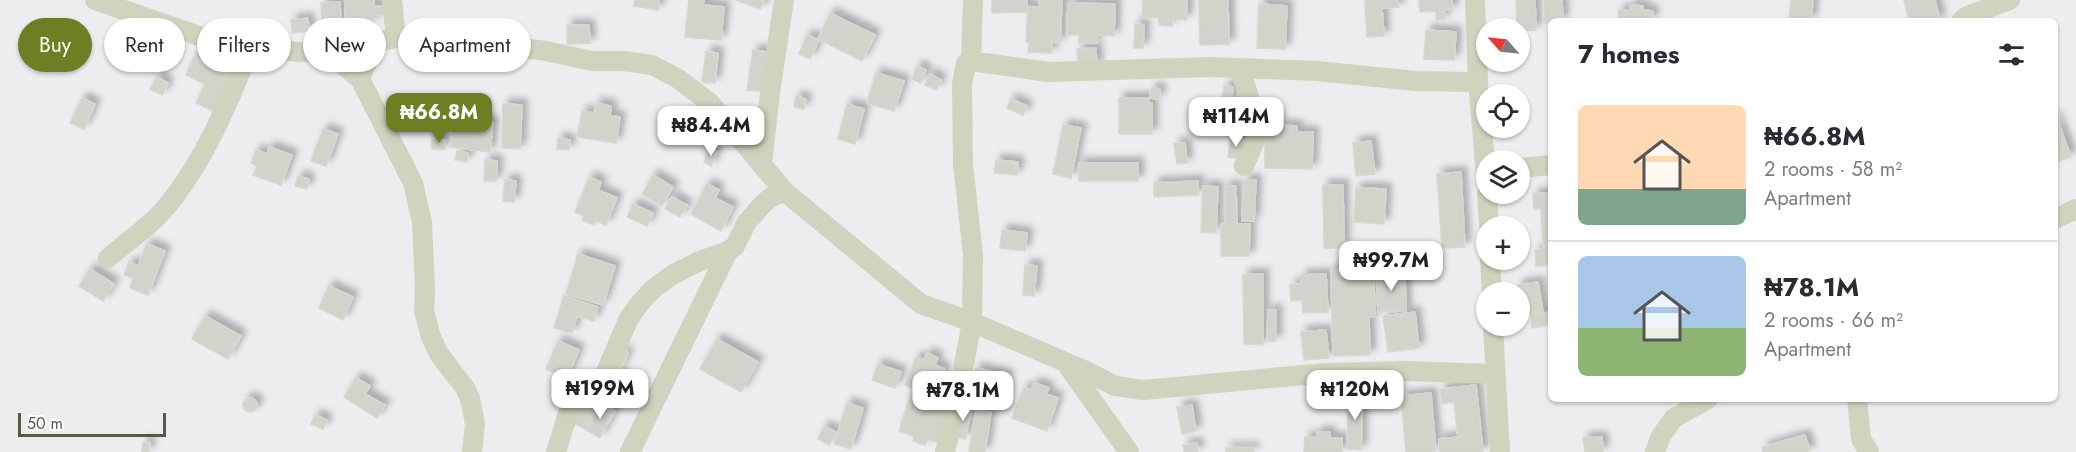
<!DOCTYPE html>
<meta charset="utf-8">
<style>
:root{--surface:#fff;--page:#f7f7f7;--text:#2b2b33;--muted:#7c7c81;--line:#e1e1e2;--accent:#6b7f23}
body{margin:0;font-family:Jost,sans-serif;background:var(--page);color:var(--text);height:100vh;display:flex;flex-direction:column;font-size:22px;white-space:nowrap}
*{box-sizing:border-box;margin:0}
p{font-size:20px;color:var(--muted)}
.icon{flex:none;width:33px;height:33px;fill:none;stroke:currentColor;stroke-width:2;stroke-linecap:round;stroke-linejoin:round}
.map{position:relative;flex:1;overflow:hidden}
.panel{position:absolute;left:1548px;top:18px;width:510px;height:384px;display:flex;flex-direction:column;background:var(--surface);border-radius:9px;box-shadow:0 2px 4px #0004}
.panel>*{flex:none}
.banner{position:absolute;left:18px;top:18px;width:570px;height:54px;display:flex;gap:12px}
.needle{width:39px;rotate:297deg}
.buttons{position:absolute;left:1476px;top:18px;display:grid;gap:12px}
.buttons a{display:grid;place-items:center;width:54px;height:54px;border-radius:50%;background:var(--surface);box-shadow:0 2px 4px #0004;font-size:30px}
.scale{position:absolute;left:18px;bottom:15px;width:148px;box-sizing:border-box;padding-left:6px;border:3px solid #585a44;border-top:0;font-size:16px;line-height:21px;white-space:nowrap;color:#585a44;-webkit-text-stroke:4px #fff;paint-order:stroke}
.price{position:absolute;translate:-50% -51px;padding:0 14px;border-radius:12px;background:#fff;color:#222;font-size:20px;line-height:39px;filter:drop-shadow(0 2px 3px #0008)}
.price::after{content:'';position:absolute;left:50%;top:36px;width:18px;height:14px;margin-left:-9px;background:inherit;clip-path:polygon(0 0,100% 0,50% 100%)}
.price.active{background:var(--accent);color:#fff}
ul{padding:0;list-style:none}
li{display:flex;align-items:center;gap:18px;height:150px;padding:0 30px}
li+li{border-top:2px solid var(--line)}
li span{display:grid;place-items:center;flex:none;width:168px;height:120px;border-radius:9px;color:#555}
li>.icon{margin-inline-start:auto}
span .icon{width:72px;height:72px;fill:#fffc;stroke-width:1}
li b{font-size:26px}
h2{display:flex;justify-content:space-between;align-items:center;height:72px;padding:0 30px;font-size:26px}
.chip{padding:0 21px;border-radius:27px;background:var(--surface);box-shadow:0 2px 4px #0004;font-size:21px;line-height:54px}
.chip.active{background:var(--accent);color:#fff}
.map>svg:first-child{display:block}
</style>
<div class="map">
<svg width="2076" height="452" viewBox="0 0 2076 452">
<defs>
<filter id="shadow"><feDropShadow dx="5.5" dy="-5.5" stdDeviation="3" flood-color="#0004"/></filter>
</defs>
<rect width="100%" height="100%" fill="#ecedef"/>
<path fill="#d1d4ca" stroke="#d5d8cf" stroke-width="1.5" filter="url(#shadow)" d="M345,0h29v6h10l1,9h-11v7h-29z
M635,0h24l-1,10 -24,-4z
M689,0h15l-1,5 21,2 -3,33 -36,-3z
M736,0h28l-4,9z
M992,0h35v12l-35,1z
M1039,0h23l-2,43 -8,-1v11l-24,-1 1,-10h-3l2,-35h11z
M1143,0h44l-1,20 -13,-1 -1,7 -13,-1v-7l-17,-1z
M1199,0h29l1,44 -29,1z
M1365,0h33l1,7 -17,1 2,28 -17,1z
M1419,0h33l1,10h-9l1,9 -9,1v-9l-16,1z
M1516,0h19l1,30 -16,1v-3h-3z
M1544,0h18l1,21 -18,2z
M1791,0h22l-2,21h-22z
M1904,0h31l5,21h-31z
M340,2l1,26 -19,1 -1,-26z
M1068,3l47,1 -1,32 -17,-1v8h-18v-8h-12z
M1259,4l28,2 -2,43 -28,-1z
M1630,5l13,1v4l10,1 -1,10h-34l1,-11h11z
M830,13l45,22 -13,26 -44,-22z
M308,18l1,13 -17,2 -1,-13z
M1135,24l9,1 -1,23h-9z
M567,25h22l1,18 -23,1z
M1426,30l30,2 -2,28 -30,-1z
M807,35l12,5 -9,19 -11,-5z
M1096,48l1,19 -19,1 -1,-19z
M753,50l13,2 -5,39 -14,-1z
M706,52l12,1 -3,30 -13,-1z
M194,57l40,19 -18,37 -20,-10 9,-19 -19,-9z
M917,66l9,4 -5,13 -9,-4z
M876,73l28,8 -10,30 -27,-8z
M930,74l11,6 -5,10 -11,-5z
M157,77l11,6 -6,12 -12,-6z
M1224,86l9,1 -2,19 -10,-1z
M1151,88l9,1 -1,10 -9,-1z
M796,96l10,3 -2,10 -10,-2z
M82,98l13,6 -11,25 -14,-6z
M1119,98h30v5h3v31h-33z
M1011,99l16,7 -4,9 -16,-7z
M596,103l15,3 -1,10 10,1 -4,26 -39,-6 5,-26 12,2z
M503,104l19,1 -2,44 -18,-1z
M847,104l17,5 -9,35 -17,-5z
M2055,115l16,41 -16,7z
M453,118l40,4 -3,30 -40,-5z
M1063,125l18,3 -10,50 -18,-4z
M1279,125l18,1v6h16l-1,37 -47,-1v-35h14z
M323,129l15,5 -12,32 -15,-5z
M558,138l12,2 -1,10 -12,-1z
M1231,138l14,2 -3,19 -14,-2z
M432,140h13v9h-13z
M1371,141l4,33 -19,2 -3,-33z
M1185,143l2,20 -10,1 -3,-20z
M269,147l23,8 -11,30 -28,-10 4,-9 -6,-3 5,-13 11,4z
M710,149l7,3 -6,14 -7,-4z
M457,151l11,2 -1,9 -12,-2z
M485,160l12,1 -1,20h-12z
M996,160l22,2 -1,13 -23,-2z
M1079,163h59v18h-59z
M1461,172l4,75 -23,1 -5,-74z
M653,175l20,12 -11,19 -20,-12z
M298,176l11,3 -2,10 -12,-3z
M589,177l12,5 -3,8 19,8 -11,27 -10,-4 -2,4 -12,-5 2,-4 -9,-4z
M505,180l11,1 -2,21 -11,-1z
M1244,180h12l-2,41h-12z
M1198,181v14l-44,2v-14z
M707,184l12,6 -4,8 18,9 -12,24 -30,-17z
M1323,185h20l1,63h-20z
M1203,186l15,1 -2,46 -15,-1z
M1225,186h11l1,38h-12z
M1356,188l30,1 -2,35 -30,-2z
M1551,193v72l-15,1 -1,-16 8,-1 -2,-41 -7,1 -1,-15z
M672,197l15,8 -7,12 -15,-8z
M633,204l20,9 -6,13 -20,-9z
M1221,224h29l-1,32h-28z
M1002,230l25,3 -2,18 -25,-3z
M147,244l18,7 -17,44 -18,-7 3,-10 -9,-3 5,-13 9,4z
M578,254l37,12 -12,39 -37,-11z
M1025,265l12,1 -3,30 -11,-1z
M90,269l24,15 -11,17 -24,-15z
M1363,269l1,12h10l1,36h-6l1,38 -37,1 -2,-86z
M1405,272l1,39 -28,1 -2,-39z
M1263,274v71l-19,-1 -1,-69z
M1326,274l2,38 -25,1 -1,-13 -11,1 -1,-16 11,-1v-9z
M1538,282l5,30 -21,3 -5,-30z
M329,286l24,11 -10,23 -24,-12z
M564,296l34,11 -4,14 -17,-5 -5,17 -18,-5z
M1268,310h8v31h-9z
M1415,312l4,36 -31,4 -5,-36z
M1549,312l2,13 -19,3 -1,-13z
M205,316l36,20 -13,23 -36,-20z
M1326,330l3,28 -25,2 -3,-28z
M717,339l41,23 -17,30 -41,-23z
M558,341l21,9 -12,28 -21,-9z
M623,351l5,2 -7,15 -5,-2z
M927,353l11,5 -3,7 10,4 -11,27 -29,-11 11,-28 8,3z
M878,364l23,8 -6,16 -23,-8z
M976,368l32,7 -8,36 -32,-8z
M616,370l5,2 -7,14 -5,-3z
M356,378l14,8 -5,8 20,11 -8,13 -33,-21z
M1034,383l15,5 -3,6 12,4 -11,33 -35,-13 12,-31 7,3z
M1476,385l7,67h-43l-1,-13 19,-2 -4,-35 -12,2 -2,-15z
M1366,389l8,1v14h-8z
M1431,393l5,59h-30l-5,-56z
M1348,394h15l-2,56 -14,-1z
M586,395l13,7 -14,27 -16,-8z
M243 405a7 7 0 1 1 14 0a7 7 0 1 1-14 0Z
M909,399l45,13 -13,17 -4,13 -10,-3 -2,6 -12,-4 1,-5 -15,-5z
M600,403l15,8 -15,27 -14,-8z
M847,403l16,5 -12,41 -17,-5z
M1192,405l4,26 -14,3 -5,-27z
M960,406l12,3 -7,30 -12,-3z
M976,410l15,2 -6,40h-16z
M315,415l12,5 -4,9 -12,-5z
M824,426l12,6 -7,13 -11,-6z
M1317,432h13v6h12v14h-38l1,-15h12z
M1805,435l5,17h-47l-1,-5z
M1602,437l1,15h-18l-2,-14z
M143,442l7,1 -1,9h-7z
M1197,443l1,9h-14l-1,-7z
M1226,448h28v4h-28z"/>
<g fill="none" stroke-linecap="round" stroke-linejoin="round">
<path stroke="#d1d3be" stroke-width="20" d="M95,0l110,38 36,8 58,6 28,-1 69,-13 43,7 42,-5 26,6 39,5 46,10h32l28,4 25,13 33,25 74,88 137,113 51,18 114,49 29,15 28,4 182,-17 80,-2 90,3
M392,0l4,38
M1475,0l3,82 8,92
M1961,21l6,-5 43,-16
M327,51l33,28 53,104 9,39 3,66 -1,23 7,26 8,17 26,34 5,10 5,26 -3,28
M971,61l2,-61
M1240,68l19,63 -15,35
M360,79l15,-36
M762,164l8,-71 14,-93
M1520,168l31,-3
M1487,194l2,32
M2055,219l21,-10
M108,258c16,-14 34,-26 49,-41 41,-42 73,-116 93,-170
M1490,260l2,32
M1493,326l7,126
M1065,362l64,90
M1857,399l4,40 8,13
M556,452l14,-45 35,-33 24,-56 12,-16 12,-13 19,-14 28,-14 28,-10 7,-5 12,-24 15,-17 8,-7 14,-7
M630,452l98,-201
M945,452l11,-46 16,-84 1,-67 -10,-91 -1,-80 4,-21 5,-2 77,11 163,-5 106,4 98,10 63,1
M1655,452l6,-16 13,-18 34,-19"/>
</g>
</svg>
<div class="buttons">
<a><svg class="needle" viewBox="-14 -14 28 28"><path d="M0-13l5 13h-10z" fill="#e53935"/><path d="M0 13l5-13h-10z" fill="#7c7c81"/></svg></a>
<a><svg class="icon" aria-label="locate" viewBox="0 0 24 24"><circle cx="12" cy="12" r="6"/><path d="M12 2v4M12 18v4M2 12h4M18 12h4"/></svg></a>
<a><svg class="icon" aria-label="layers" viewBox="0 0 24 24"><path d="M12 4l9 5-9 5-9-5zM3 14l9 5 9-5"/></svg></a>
<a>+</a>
<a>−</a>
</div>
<div class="scale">50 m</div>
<b class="price active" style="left:439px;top:144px">₦66.8M</b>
<b class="price" style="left:1236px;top:148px">₦114M</b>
<b class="price" style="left:711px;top:157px">₦84.4M</b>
<b class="price" style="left:1391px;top:292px">₦99.7M</b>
<b class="price" style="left:600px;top:420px">₦199M</b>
<b class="price" style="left:1355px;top:421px">₦120M</b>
<b class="price" style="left:963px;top:422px">₦78.1M</b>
<div class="banner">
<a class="chip active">Buy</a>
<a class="chip">Rent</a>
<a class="chip">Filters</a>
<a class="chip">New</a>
<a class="chip">Apartment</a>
</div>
<section class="panel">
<h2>7 homes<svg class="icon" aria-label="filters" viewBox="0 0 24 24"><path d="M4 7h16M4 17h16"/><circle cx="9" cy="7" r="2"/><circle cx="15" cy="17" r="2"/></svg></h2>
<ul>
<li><span style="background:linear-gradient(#ffd9b3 70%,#7fa58c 0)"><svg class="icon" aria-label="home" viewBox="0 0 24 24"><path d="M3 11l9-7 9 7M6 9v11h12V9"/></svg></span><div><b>₦66.8M</b><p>2 rooms · 58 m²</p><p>Apartment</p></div></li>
<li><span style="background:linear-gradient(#a9c7e8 60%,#8fb573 0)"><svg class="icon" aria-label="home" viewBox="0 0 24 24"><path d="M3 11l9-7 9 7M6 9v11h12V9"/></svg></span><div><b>₦78.1M</b><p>2 rooms · 66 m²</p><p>Apartment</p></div></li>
</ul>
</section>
</div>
